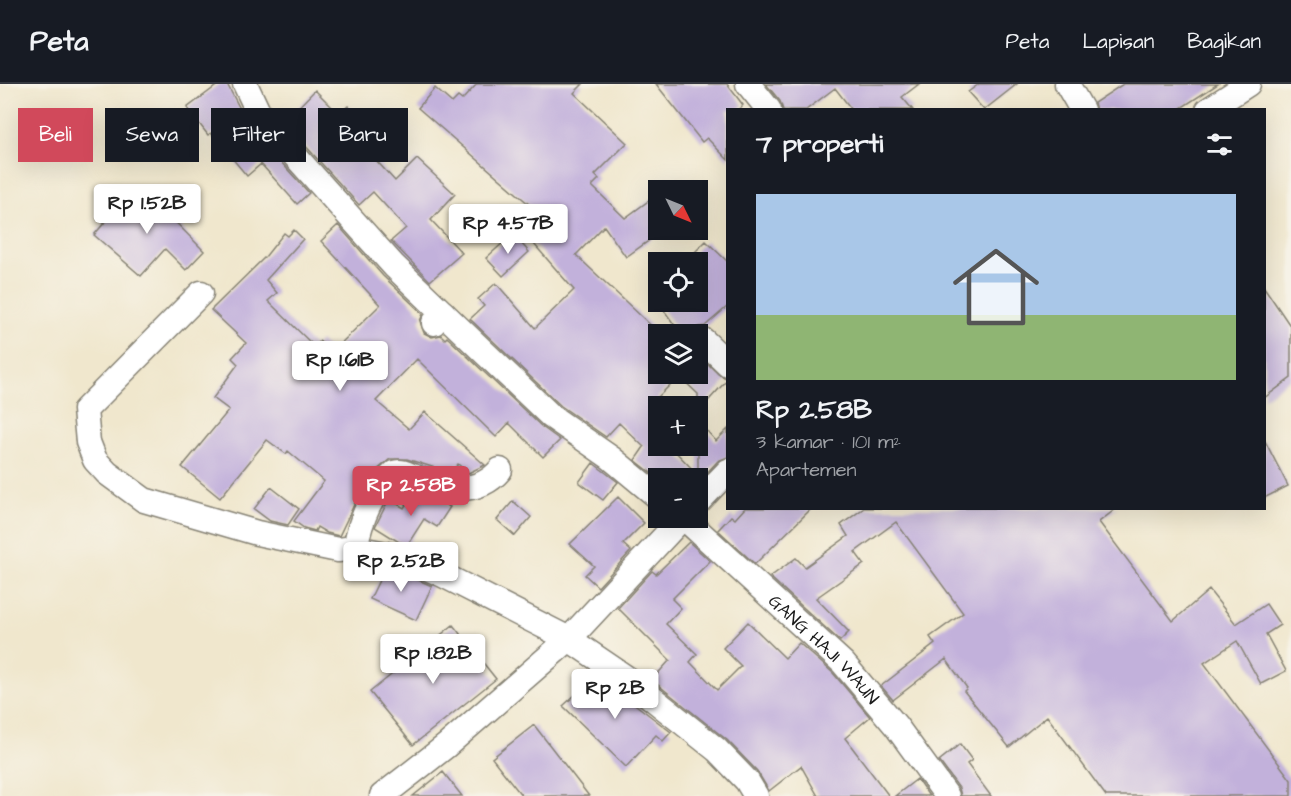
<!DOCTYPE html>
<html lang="id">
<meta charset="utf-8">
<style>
:root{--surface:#171b24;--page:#20242c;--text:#f1f3f6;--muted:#9ea1a6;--line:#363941;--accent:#d1495b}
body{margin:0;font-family:"Architects Daughter",sans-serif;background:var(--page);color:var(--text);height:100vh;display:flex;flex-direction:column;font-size:22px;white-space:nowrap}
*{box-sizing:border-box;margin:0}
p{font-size:20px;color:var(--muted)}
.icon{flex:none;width:33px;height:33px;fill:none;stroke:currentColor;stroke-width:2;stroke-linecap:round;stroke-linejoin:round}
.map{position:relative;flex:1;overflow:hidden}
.panel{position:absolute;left:726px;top:24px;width:540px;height:402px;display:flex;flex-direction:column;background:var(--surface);border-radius:0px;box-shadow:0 6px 24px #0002}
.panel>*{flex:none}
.banner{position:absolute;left:18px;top:24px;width:570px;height:54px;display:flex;gap:12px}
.needle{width:39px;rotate:133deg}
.controls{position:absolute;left:648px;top:96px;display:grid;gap:12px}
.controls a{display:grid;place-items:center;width:60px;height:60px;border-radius:0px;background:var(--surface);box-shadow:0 6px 24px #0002;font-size:30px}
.price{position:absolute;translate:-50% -51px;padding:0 14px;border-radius:6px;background:#fff;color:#222;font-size:20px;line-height:39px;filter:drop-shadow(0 2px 3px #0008)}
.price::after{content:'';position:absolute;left:50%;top:36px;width:18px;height:14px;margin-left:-9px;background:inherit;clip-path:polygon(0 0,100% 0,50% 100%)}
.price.current{background:var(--accent);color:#fff}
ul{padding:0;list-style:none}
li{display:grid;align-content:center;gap:12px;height:318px;padding:0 30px}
li span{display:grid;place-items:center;height:186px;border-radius:0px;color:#555}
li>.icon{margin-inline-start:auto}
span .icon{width:108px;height:108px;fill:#fffc;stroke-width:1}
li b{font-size:26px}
h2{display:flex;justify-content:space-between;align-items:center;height:72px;padding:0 30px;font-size:26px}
.chip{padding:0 21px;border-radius:0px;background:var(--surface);box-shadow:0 6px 24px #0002;font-size:21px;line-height:54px}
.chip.current{background:var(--accent);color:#fff}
header{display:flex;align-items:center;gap:36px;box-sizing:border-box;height:84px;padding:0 30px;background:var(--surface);border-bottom:2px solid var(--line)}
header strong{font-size:28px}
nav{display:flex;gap:33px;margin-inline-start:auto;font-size:21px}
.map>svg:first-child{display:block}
</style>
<header>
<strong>Peta</strong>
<nav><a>Peta</a><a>Lapisan</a><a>Bagikan</a></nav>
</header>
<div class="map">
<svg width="1291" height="712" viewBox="0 0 1291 712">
<rect width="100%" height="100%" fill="#f7f3e8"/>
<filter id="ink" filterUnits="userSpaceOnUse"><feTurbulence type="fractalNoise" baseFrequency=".0167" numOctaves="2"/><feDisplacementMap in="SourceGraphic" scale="12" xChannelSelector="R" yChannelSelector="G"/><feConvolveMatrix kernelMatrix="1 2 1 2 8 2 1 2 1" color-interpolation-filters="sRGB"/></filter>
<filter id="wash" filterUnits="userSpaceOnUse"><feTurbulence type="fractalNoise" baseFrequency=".008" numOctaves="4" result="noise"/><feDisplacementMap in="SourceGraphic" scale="24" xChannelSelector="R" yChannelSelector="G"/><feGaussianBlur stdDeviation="1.35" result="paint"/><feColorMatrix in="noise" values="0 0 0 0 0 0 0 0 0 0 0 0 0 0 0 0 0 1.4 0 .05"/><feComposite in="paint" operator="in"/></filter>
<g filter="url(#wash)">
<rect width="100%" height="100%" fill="#f0e7cd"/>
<g id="blocks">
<path fill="#c2b1db" d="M219,0h8l23,44 59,65 -12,11 -36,-40 -14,12 -36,-43 -3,2 -21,-27z
M477,0h106l-9,9 53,50 -32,32 4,4 -7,7 33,32 33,-24v40l-32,23 -22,-31 -28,29 82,77v42h40v-20l20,20 10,5 -30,33v-18l-19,-18 -21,21v29l-3,3 3,4v13h12l28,29v-54l18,20 12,-12v28l-10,4 -20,21v-4h-40l-23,-18 9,-13 -25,-24 -13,14 -45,-31 -91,-87 14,-13 -6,-7 18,-16 39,45 39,-38 -47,-54 18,-18 -127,-110 17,-20 17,15 6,-6 4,3z
M656,0h71l16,21 -5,5h-10v50l-21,-22 -5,4z
M766,0h153l-17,13 11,13h-61l-17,-22 -29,22h-23l-3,-9z
M979,0h38l-33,26 -16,-18z
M1123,0h95l-40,26h-82l-2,-7z
M315,6l24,24 9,-8 26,27 -12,12 33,36 22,-22 38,35 -24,26 31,33 -32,28 -39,-40 15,-13 -33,-36 -14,13 -75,-83z
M142,104l62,63 -18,19 -21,-21 -24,27 -47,-41 18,-21 2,3z
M338,141l45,51 40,38 -3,7 4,12 8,4 9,-2 4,4 2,-2 95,90 18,13 -17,17 -34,-34 -13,14 -79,-78 -41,42 33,28 16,-17 60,53 -17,8 -10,-9 -7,9 -44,-14h-17l-14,12 -15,19 -22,46 -12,-3 -10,-6 -2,4 -11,-3 -10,-7 30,-40 -36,-30 -2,3 -19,-14 -47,58 -38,-31 47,-57 -16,-12 25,-34 -6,-6 14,-15 -35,-33 54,-53 19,-24 4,3 6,-6 9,9 -37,41 11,13 -9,8 47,46 5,-6 12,11 48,-47 -59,-64z
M513,150l16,18 -26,24 -17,-18z
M706,157l22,21v44l-23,20 -7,1 -8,7h-9l-23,-32h40v-40h-13z
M1264,203l27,40v51l-27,20z
M1264,355l24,47 -24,12z
M593,379l25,19 -15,18 -24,-18z
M271,403l28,22 -11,16 -18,-4 -16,-12z
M414,408l23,7 13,8 -13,20 -13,-8 -16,25 -9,-2 -24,-15 14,-28 15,9z
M618,413l26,26 -21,21 8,7 -33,36 -13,-12 9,-9 -24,-22z
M513,417l18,16 -16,19 -18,-16z
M745,424h67l-57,56 -37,-34 13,-14 4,3z
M864,424h253l-18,14 74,99 36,-31 27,34 30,-20 14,21 -14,9 20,37 -25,13 -24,-43 -33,22 87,117v16h-185l-59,-80 -38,31 -45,-56 3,-3 -21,-29 -53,41 -12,-14 54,-42 -5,-7 33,-24 -67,-91 -41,30 9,12 -48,34 33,34 -9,9 -70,-64 26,-19 9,9 43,-31 -7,-11z
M689,458l21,19 -38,38 9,9 -15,16 31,30 -7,8 27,28 24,-24 -18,-18 25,-26 37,36 14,-15 34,30 37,44 -25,21 44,58h-71l-17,-30 -32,25 -12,-20 -30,-31 -75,-60 18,-20 -52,-52 34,-37 4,3z
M385,484l13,3 34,15 -16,34 -46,-21z
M453,541l43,54 -83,66 -43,-53z
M597,591l74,57 -8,9 -7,-6 -30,32 -63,-61z
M534,641l55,71h-67l-30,-38z
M960,660l12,16 -5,4 24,32h-30l-2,-8 -20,-27z
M443,688l19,24h-49z
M917,695l12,17h-34z"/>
</g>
</g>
<g filter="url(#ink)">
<use href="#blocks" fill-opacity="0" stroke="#868274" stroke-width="1.5"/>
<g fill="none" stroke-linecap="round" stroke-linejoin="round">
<defs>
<g id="minor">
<path d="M245,0l16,34 133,148 49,47 -9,10"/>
<path d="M748,0l21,26"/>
<path d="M1067,0l15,26"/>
<path d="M1208,26l40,-26"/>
<path d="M201,209l-116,117 3,32 7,18 12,13 37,27 113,33 81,17 17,-2 47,9 41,18 126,64 59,40 89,71 30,31 9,15"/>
<path d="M443,229l109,104 59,41 47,39"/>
<path d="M703,256l25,24"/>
<path d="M698,418l30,-31"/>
<path id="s1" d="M684,434l159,145 53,63 51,70"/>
<path d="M355,464c6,-30 16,-55 39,-75 9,-3 15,2 23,5 29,11 61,18 83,-8"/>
<path d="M382,712l64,-50 123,-107 113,-121"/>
</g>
</defs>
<use href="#minor" stroke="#868274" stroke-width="27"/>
<use href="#minor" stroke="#fff" stroke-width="24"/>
</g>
</g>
<g text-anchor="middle" stroke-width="4.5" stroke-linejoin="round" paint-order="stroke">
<g font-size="18" fill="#1c1c1c" stroke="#f7f3e8">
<text dy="6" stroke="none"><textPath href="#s1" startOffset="192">GANG HAJI WAUN</textPath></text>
</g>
</g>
</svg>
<div class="controls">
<a><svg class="needle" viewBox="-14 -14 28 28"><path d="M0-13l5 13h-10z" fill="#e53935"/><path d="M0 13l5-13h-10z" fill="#9ea1a6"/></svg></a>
<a><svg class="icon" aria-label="locate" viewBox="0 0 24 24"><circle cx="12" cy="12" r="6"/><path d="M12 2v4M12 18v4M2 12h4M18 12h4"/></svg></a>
<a><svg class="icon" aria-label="layers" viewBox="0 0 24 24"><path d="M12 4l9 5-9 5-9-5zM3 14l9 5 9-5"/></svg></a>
<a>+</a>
<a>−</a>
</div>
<b class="price" style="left:147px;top:151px">Rp 1.52B</b>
<b class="price" style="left:508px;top:171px">Rp 4.57B</b>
<b class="price" style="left:340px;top:308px">Rp 1.61B</b>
<b class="price current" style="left:411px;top:433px">Rp 2.58B</b>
<b class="price" style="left:401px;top:509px">Rp 2.52B</b>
<b class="price" style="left:433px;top:601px">Rp 1.82B</b>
<b class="price" style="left:615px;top:636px">Rp 2B</b>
<div class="banner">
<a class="chip current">Beli</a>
<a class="chip">Sewa</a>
<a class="chip">Filter</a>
<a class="chip">Baru</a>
</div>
<section class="panel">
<h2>7 properti<svg class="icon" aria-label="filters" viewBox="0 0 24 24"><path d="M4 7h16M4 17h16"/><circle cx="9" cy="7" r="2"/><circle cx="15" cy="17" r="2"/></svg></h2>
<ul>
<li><span style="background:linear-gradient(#a9c7e8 65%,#8fb573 0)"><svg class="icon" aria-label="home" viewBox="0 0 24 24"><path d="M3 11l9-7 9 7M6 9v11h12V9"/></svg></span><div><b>Rp 2.58B</b><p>3 kamar · 101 m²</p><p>Apartemen</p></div></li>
</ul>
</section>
</div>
